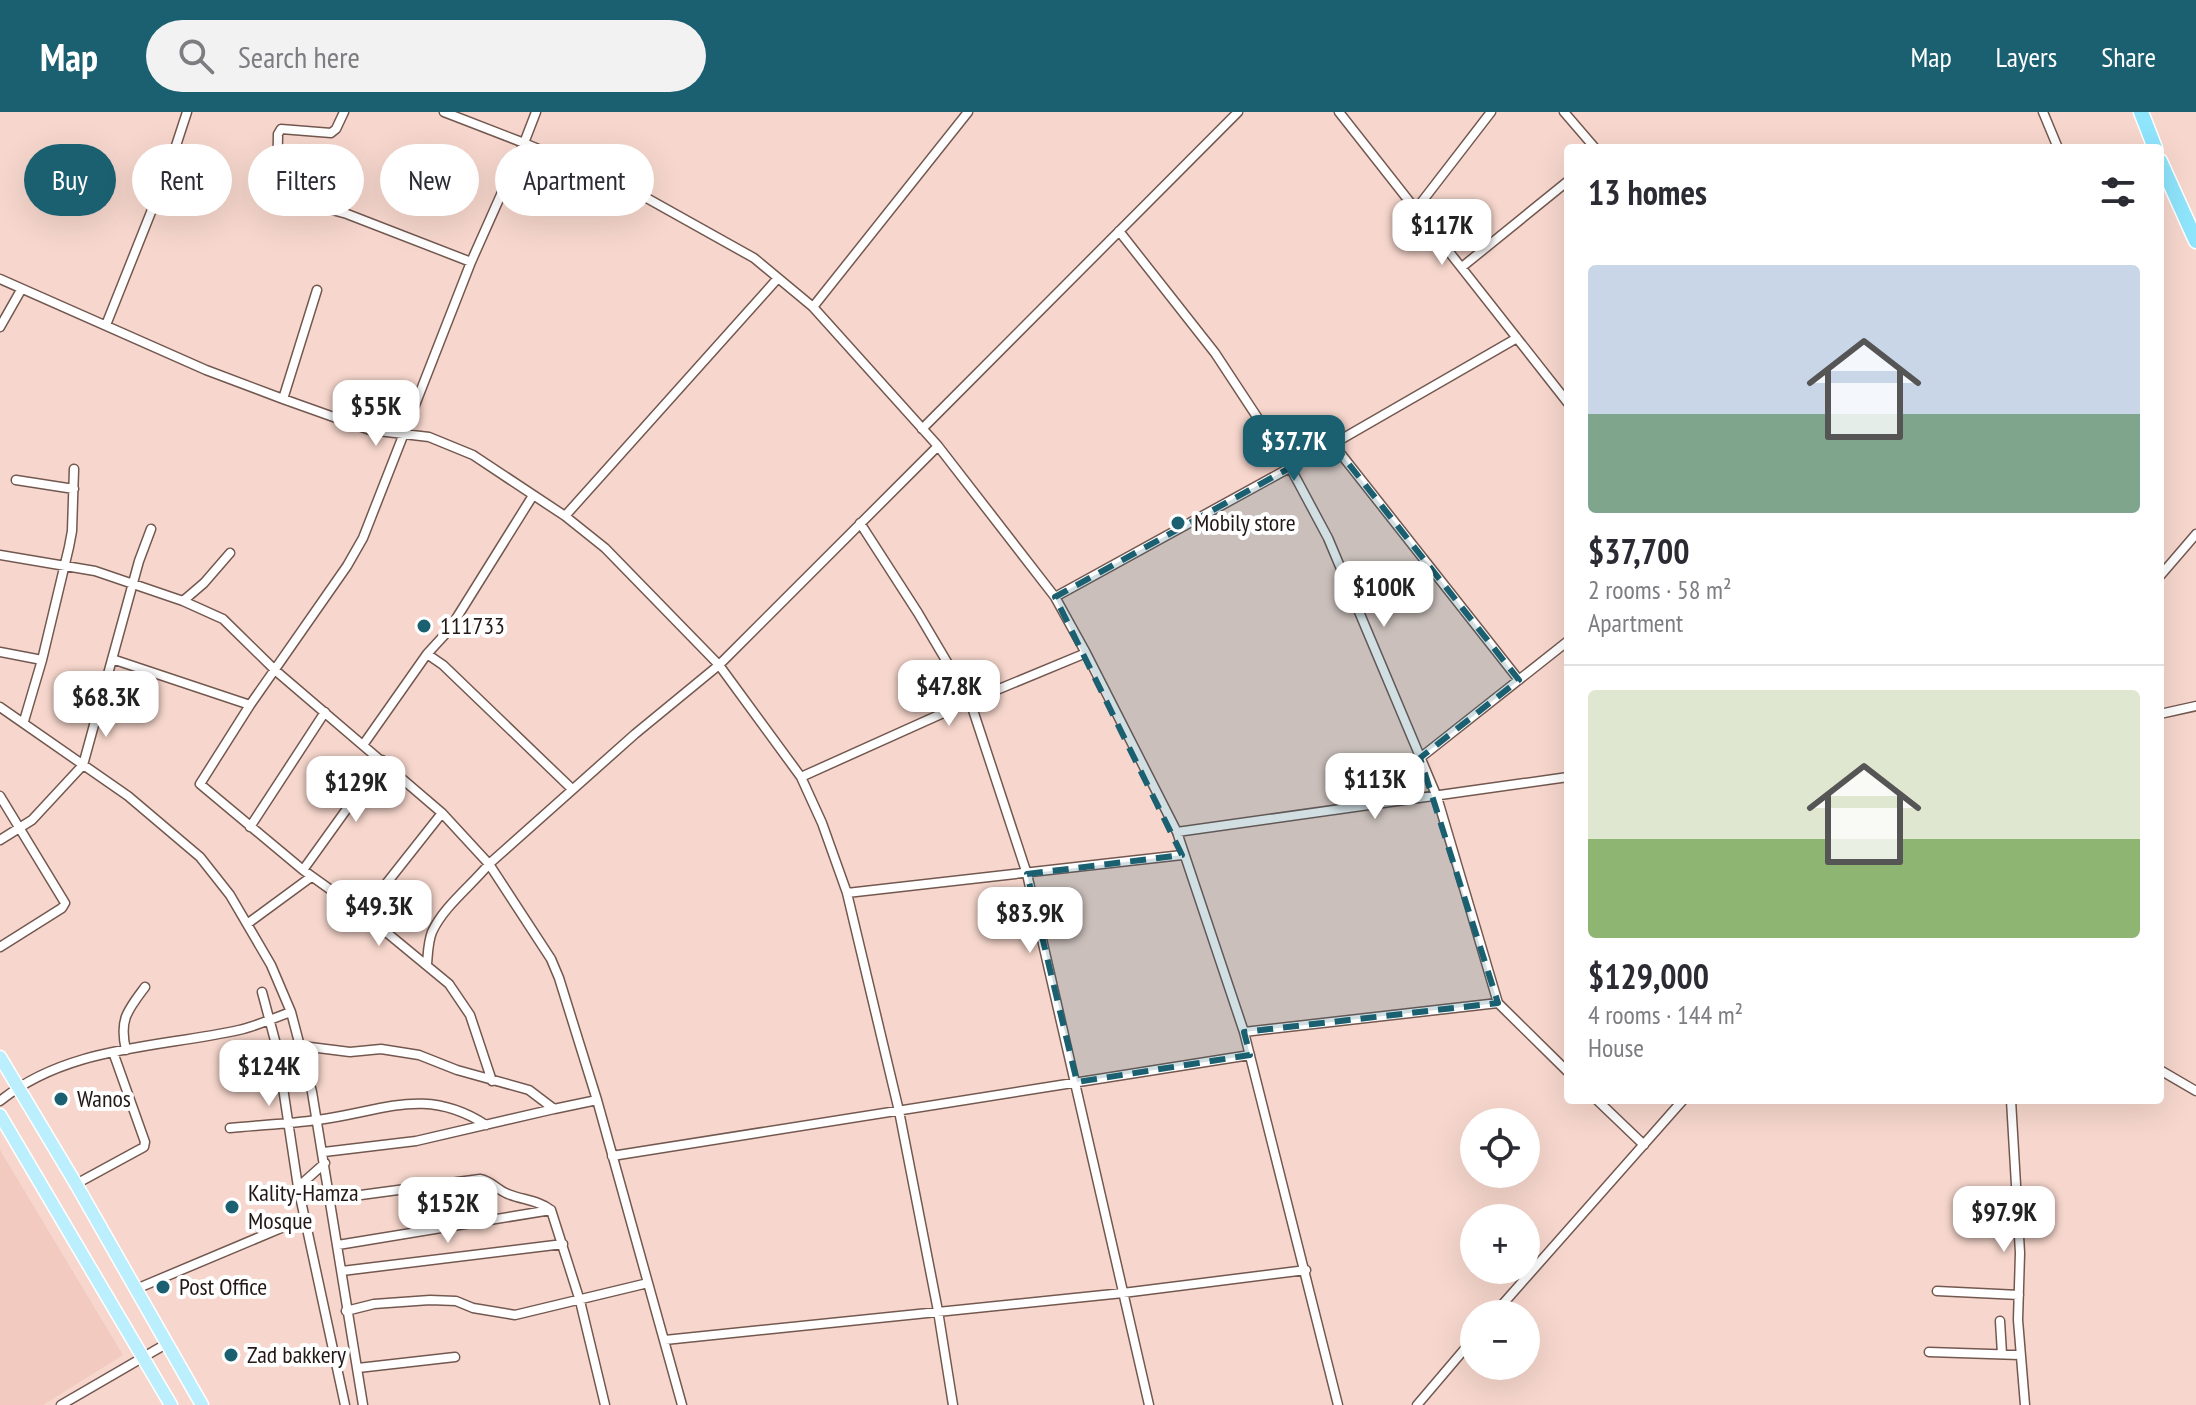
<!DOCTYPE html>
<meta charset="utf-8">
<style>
:root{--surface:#fff;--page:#f2f2f3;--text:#2b2b33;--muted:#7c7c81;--line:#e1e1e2;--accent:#1a6071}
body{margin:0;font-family:"PT Sans Narrow",sans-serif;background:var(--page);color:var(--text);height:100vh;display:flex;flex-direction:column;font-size:30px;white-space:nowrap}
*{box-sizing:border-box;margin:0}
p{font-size:26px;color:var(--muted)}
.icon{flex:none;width:44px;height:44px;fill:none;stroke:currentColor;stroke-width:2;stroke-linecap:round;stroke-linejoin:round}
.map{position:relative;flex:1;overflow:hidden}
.drawer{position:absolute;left:1564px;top:32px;width:600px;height:960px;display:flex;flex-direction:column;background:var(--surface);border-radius:8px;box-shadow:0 8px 32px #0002}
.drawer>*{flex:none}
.banner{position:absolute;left:24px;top:32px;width:760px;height:72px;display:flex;gap:16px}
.buttons{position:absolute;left:1460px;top:996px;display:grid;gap:16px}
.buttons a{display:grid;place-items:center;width:80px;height:80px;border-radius:50%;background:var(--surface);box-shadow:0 8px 32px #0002;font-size:40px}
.price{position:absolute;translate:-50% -68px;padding:0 18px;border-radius:16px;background:#fff;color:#222;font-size:26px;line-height:52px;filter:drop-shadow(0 2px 4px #0008)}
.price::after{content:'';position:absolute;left:50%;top:48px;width:24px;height:18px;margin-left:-12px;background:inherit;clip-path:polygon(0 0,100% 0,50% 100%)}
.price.selected{background:var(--accent);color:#fff}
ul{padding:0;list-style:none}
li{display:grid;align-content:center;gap:16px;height:424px;padding:0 24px}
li+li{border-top:2px solid var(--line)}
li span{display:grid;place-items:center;height:248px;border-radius:8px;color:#555}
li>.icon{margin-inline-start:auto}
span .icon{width:144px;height:144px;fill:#fffc;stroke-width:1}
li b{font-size:34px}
h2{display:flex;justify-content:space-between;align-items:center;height:96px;padding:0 24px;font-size:34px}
.pill{padding:0 28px;border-radius:36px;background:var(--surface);box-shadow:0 8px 32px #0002;font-size:28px;line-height:72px}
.pill.selected{background:var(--accent);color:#fff}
header{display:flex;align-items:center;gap:48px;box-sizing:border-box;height:112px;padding:0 40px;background:var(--accent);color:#fff}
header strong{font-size:38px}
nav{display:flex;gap:44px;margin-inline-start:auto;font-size:28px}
.search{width:560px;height:72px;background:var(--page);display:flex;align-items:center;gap:20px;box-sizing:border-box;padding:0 28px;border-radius:44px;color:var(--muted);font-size:30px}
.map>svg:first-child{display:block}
</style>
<header>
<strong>Map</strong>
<div class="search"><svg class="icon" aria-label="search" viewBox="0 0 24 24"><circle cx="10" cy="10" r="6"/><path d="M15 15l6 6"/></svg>Search here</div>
<nav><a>Map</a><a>Layers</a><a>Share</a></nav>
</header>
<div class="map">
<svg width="2196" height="1293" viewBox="0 0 2196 1293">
<rect width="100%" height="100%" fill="#f7d7cd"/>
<path fill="#f2cabf" d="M0,1038l123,205 -80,50h-43z"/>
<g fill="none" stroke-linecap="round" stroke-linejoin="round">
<defs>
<path id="street" d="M344,0l-8,17 -5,4 -50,-4 -3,5 -1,61 70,19 124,48
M444,0l80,31 12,-31
M1339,0l229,291
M1564,0l31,36
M2043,0l15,36
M1417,96l74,-96
M1119,119l96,122 75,114 38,71 109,259 61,206 70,69
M1462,155l106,-86
M0,167l206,91 77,29 87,31 59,7 44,18 92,61 40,32 114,117 82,112 21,46 25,70 52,218 39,200 15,94
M813,195l155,-195
M106,213l63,-158 18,-55
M0,215l21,-37
M283,287l34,-109
M922,317l316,-317
M1333,332l186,236
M16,368l58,9
M565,404l213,-238
M860,411l58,90 52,88 57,173 122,531
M0,443l95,16 88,30 40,18 53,52 166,142 47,51 62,95 8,19 38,122 85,305
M2160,464l36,-42
M1055,485l278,-153 184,-106
M183,489l21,-18 26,-30
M0,540l42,8
M427,542l16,11 129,124
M112,547l138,46
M0,595l128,89 72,61 30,38 41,70 20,47 21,80 51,313
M2160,602l36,-8
M24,609l18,-61 27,-113 3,-16 2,-62
M363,633l64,-91 22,-24 83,-133
M1420,646l148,-117
M801,665l169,-76 116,-48
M0,684l65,107 -3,5 -62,39
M250,715l75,-115
M1177,720l391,-55
M0,728l32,-20 51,-55 56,-204 12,-32
M303,758l79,-110
M847,781l335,-38
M363,801l79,-100
M247,812l64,-47
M427,852c1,-11 1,-22 5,-32 12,-26 39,-46 57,-68l146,-130 84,-69 219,-219
M262,880l15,56 21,139 47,218
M1244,920l254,-29
M277,936l25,-2 48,6 31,-3 38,6 38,15 72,20 25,19 43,-9
M126,938c-7,-30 1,-39 19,-63
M2160,958l36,21
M492,969l-22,-66 -21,-31 -86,-71 -60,-43 -103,-86 50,-79 97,-139 16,-28 108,-276 53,-119 94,39 136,76 59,49 125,139 117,151 31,56 91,179 67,200 94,373
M1597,988l47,45
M2011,988l9,153 -2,67 7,85
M0,989c68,-55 157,-53 239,-71 18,-4 34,-12 52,-18
M230,1016c29,-3 58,-4 87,-8 65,-8 108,-35 169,5
M324,1040l92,-11 138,-32
M612,1044l638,-101
M76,1072l68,-37 1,-5 -32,-90
M298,1075l27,-24
M331,1087l149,-20c12,2 17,11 28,15 15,6 30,6 43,16l29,91 25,104
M338,1133l213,-35
M342,1159l221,-27
M136,1177l169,-71
M1937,1179l82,4
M346,1199l28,-7 56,-4 26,1 17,7 42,7 133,-32
M1494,1202l189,-214
M2000,1209l2,33
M665,1228l458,-47 183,-23
M1929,1240l91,3
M358,1256l97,-11
M61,1293l105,-61
M1417,1293l57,-67"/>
<path id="primary" d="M0,945l76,127 126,221
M0,1003l171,290"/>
<path id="highway" d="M2141,0l14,36
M2160,49l36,80"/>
</defs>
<use href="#street" stroke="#735850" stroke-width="11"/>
<use href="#primary" stroke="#fff" stroke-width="15"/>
<use href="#highway" stroke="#fff" stroke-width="17"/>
<use href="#street" stroke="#fff" stroke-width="8"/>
<use href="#primary" stroke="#bceffd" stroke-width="12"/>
<use href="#highway" stroke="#8fe5fc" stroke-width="14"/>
</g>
<path fill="#1a6071" fill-opacity="0.2" stroke="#1a6071" stroke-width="6" stroke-dasharray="16 10" stroke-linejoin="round" d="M1333,332l186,236 -99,78 78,245 -254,29 6,23 -173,27 -50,-208 155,-19 -127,-258z"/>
<g fill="#1a6071" stroke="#fff" stroke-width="3">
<circle cx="1178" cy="411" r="8"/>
<circle cx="424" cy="514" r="8"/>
<circle cx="61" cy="987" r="8"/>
<circle cx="232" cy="1095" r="8"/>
<circle cx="163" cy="1175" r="8"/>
<circle cx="231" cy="1243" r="8"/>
</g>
<g text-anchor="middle" stroke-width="8" stroke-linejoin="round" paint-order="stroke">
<g font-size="24" fill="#231815" stroke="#fff" text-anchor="start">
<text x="1194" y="419">Mobily store</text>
<text x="440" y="522">111733</text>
<text x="77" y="995">Wanos</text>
<text x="248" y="1089">Kality-Hamza<tspan x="248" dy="28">Mosque</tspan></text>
<text x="179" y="1183">Post Office</text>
<text x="247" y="1251">Zad bakkery</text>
</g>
</g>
</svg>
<div class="buttons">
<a><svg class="icon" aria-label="locate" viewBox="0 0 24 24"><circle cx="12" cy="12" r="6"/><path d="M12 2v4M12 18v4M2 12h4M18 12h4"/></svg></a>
<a>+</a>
<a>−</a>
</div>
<b class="price" style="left:1442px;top:155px">$117K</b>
<b class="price" style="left:376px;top:336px">$55K</b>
<b class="price selected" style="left:1294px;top:371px">$37.7K</b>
<b class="price" style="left:1384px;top:517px">$100K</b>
<b class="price" style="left:949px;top:616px">$47.8K</b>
<b class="price" style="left:106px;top:627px">$68.3K</b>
<b class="price" style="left:1375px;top:709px">$113K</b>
<b class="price" style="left:356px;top:712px">$129K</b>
<b class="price" style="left:379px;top:836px">$49.3K</b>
<b class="price" style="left:1030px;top:843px">$83.9K</b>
<b class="price" style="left:269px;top:996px">$124K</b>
<b class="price" style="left:448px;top:1133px">$152K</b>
<b class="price" style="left:2004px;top:1142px">$97.9K</b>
<div class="banner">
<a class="pill selected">Buy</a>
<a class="pill">Rent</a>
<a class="pill">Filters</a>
<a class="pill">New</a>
<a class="pill">Apartment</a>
</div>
<section class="drawer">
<h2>13 homes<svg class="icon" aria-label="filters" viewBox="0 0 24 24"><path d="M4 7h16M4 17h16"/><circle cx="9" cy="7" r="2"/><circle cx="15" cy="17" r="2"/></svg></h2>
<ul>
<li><span style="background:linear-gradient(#c9d6e8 60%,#7fa58c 0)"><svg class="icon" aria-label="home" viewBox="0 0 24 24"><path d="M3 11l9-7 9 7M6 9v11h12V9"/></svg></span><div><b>$37,700</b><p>2 rooms · 58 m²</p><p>Apartment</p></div></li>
<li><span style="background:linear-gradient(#dfe7d0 60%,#8fb573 0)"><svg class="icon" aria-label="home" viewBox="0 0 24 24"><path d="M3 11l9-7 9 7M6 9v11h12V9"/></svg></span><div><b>$129,000</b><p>4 rooms · 144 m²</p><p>House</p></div></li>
</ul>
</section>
</div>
